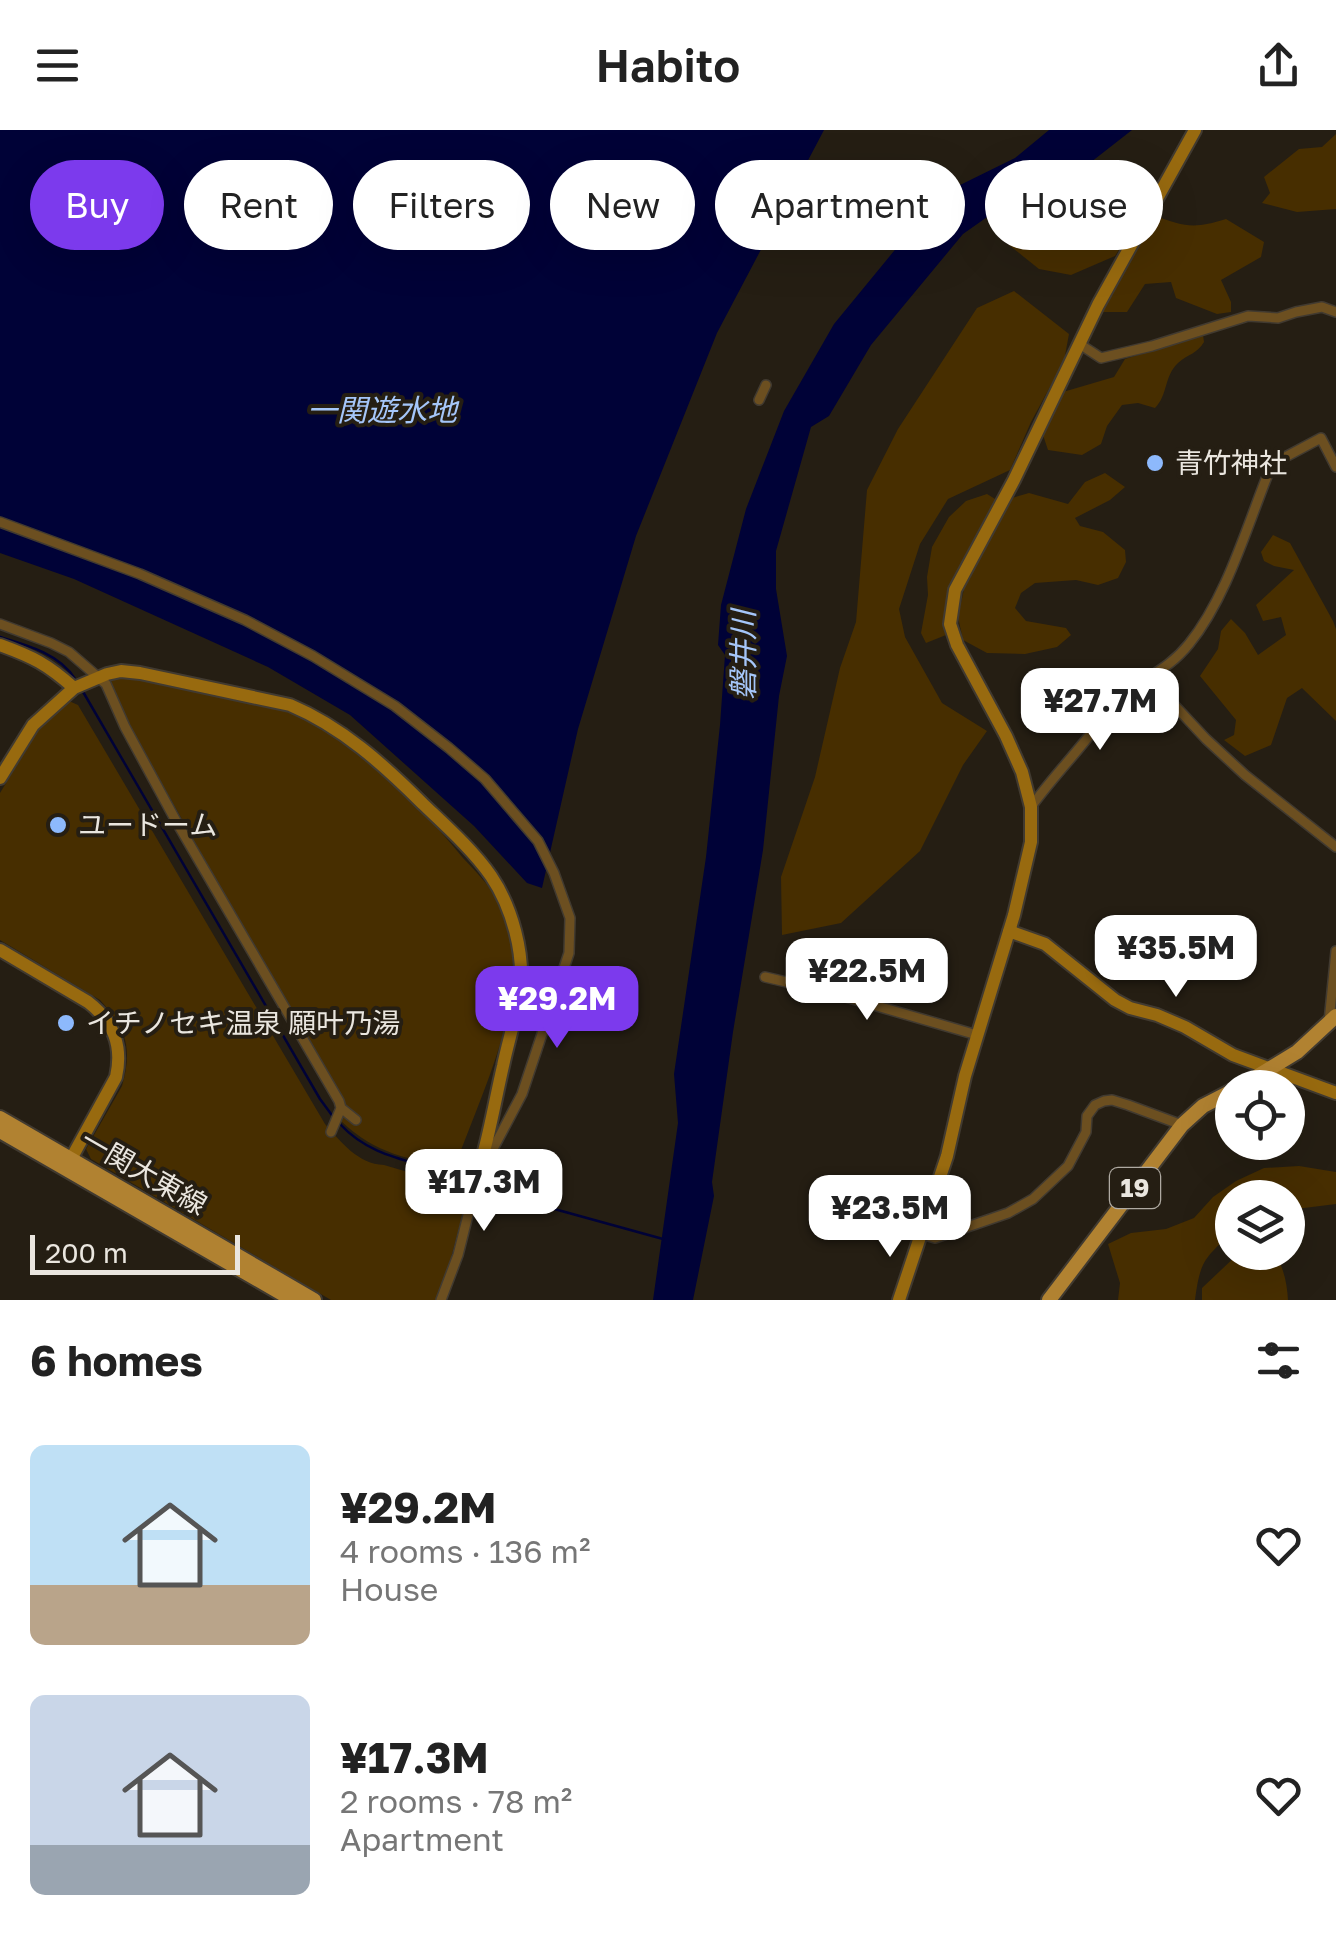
<!DOCTYPE html>
<meta charset="utf-8">
<style>
:root{--surface:#fff;--page:#f2f2f2;--text:#222;--muted:#767676;--accent:#7c3aed}
body{margin:0;font-family:"Golos Text","Noto Sans JP",sans-serif;background:var(--page);color:var(--text);height:100vh;display:flex;flex-direction:column;font-size:38px;white-space:nowrap}
*{box-sizing:border-box;margin:0}
p{font-size:32px;color:var(--muted)}
.icon{flex:none;width:55px;height:55px;fill:none;stroke:currentColor;stroke-width:2;stroke-linecap:round;stroke-linejoin:round}
.map{position:relative;height:1170px;overflow:hidden}
.sheet{display:flex;flex-direction:column;background:var(--surface);flex:1}
.sheet>*{flex:none}
.top-card{position:absolute;left:30px;top:30px;width:1278px;height:90px;display:flex;gap:20px}
.buttons{position:absolute;left:1215px;top:940px;display:grid;gap:20px}
.buttons a{display:grid;place-items:center;width:90px;height:90px;border-radius:50%;background:var(--surface);box-shadow:0 10px 40px #0002;font-size:50px}
.scale{position:absolute;left:30px;bottom:25px;width:210px;box-sizing:border-box;padding-left:10px;border:5px solid #eae6df;border-top:0;font-size:28px;line-height:35px;white-space:nowrap;color:#eae6df;-webkit-text-stroke:8px #251e13;paint-order:stroke}
.price{position:absolute;translate:-50% -85px;padding:0 22px;border-radius:20px;background:#fff;color:#222;font-size:32px;line-height:65px;filter:drop-shadow(0 2px 5px #0008)}
.price::after{content:'';position:absolute;left:50%;top:60px;width:30px;height:22px;margin-left:-15px;background:inherit;clip-path:polygon(0 0,100% 0,50% 100%)}
.price.on{background:var(--accent);color:#fff}
ul{padding:0;list-style:none}
li{display:flex;align-items:center;gap:30px;height:250px;padding:0 30px}
li span{display:grid;place-items:center;flex:none;width:280px;height:200px;border-radius:15px;color:#555}
li>.icon{margin-inline-start:auto}
span .icon{width:120px;height:120px;fill:#fffc;stroke-width:1}
li b{font-size:42px}
h2{display:flex;justify-content:space-between;align-items:center;height:120px;padding:0 30px;font-size:42px}
.pill{padding:0 35px;border-radius:45px;background:var(--surface);box-shadow:0 10px 40px #0002;font-size:35px;line-height:90px}
.pill.on{background:var(--accent);color:#fff}
header{display:flex;justify-content:space-between;align-items:center;height:130px;padding:0 30px;background:var(--surface);font-size:45px;font-weight:600}
.map>svg:first-child{display:block}
</style>
<header><svg class="icon" aria-label="menu" viewBox="0 0 24 24"><path d="M4 6h16M4 12h16M4 18h16"/></svg>Habito<svg class="icon" aria-label="share" viewBox="0 0 24 24"><path d="M12 15V3M7 8l5-5 5 5M5 13v7h14v-7"/></svg></header>
<div class="map">
<svg width="1336" height="1170" viewBox="0 0 1336 1170">
<rect width="100%" height="100%" fill="#251e13"/>
<path fill="#472e00" d="M1336,4v75l-39,3 -35,-9 8,-10 -6,-16 35,-28 23,-2z
M1095,37c15,11 23,15 41,9l16,22 -37,58 -44,19 -32,-6 -30,-24 29,-34z
M1153,85c32,12 41,14 73,4l38,23 -3,15 -40,23 10,22v10l-14,2 -41,-16 -5,-16 -26,2 -18,28h-25l25,-53z
M1014,161l55,43 -5,27 -33,61 -21,48 -62,29 -28,45 -21,65 6,28 37,66 45,28 -24,34 -43,86 -79,72 -59,12 -1,-58 34,-100 25,-109 16,-46 11,-132 31,-61 79,-121z
M1203,205l1,7c-7,12 -16,12 -26,21 -14,13 -10,32 -23,45l-17,-5 -16,2 -15,21 -6,18 -19,11 -34,-5 -5,-15 20,-43 51,-15 11,-18z
M1105,343l20,14 -15,13 -35,18 5,8 23,6 22,18 1,12 -8,16 -20,7 -22,-5 -41,3 -14,10 -6,15 11,13 40,7 5,7 -14,12 -32,7 -38,-1 -24,-13 -5,-23 6,-28 48,-91 17,-5 39,11 17,-22z
M987,364l13,8 -51,88 -5,23 2,22 -20,8 -5,-10 7,-38 -1,-18 5,-30 17,-30 17,-16z
M1273,405l17,8 43,78 3,8v92l-34,-33 -15,10 -16,47 -26,11 -21,-16 10,-5 2,-15 -36,-44 18,-27 3,-18 10,-12 14,14 13,22 28,-20 -5,-18 -18,4 -7,-16 38,-35 -20,-4 -10,-5 -3,-9z
M118,544l173,36c69,32 124,90 172,148 11,12 26,26 33,41 9,19 18,46 18,66 0,64 -38,143 -60,204 -45,-11 -78,-14 -113,-48l4,-20 -17,-22 -190,-338 -28,-57 4,-8z
M69,571l9,4 247,419c16,18 33,40 59,41l85,25 -21,79 -12,31h-105l-240,-141 -5,-10 36,-63c11,-38 4,-58 -22,-86l-100,-60v-147l39,-64z
M1299,1036l37,6v32l-48,6v-12h-56v35c-28,25 -32,29 -37,67h-77l2,-17 -12,-39 23,-11 35,-4 28,-11 19,-21 23,-16 28,-13z
M1239,1123h34c11,12 14,31 15,47h-86v-12z"/>
<path fill="#000237" d="M0,0h824l-107,203 -81,203 -58,193 -36,159 -15,-5 -53,-57 -124,-111 -82,-48 -194,-88 -74,-26z
M1049,0h83l-78,61 -27,-2 -64,45 -92,111 -42,71 -18,11 -35,124v38l11,67 -8,40 -16,154 -30,182 -21,150 2,14 -21,104h-40l25,-177 -4,-49 32,-217 14,-132 5,-70 -7,-10 3,-40 25,-96 38,-98 50,-87 92,-112 30,-25 59,-29z"/>
<g fill="none" stroke-linecap="round" stroke-linejoin="round">
<path stroke="#000237" stroke-width="2.5" d="M0,507c27,8 60,17 75,42
M82,560l238,409 14,19
M340,994c31,34 72,36 113,51
M464,1049l7,2
M482,1055l47,17 134,37"/>
<defs>
<path id="street" d="M1081,215l20,13 51,-12 96,-30 30,2 18,-6 26,-5 14,5
M759,270l7,-15
M0,392l140,52 105,46 68,36 82,50 54,42 36,31 53,62 16,32 16,45 -1,35 -47,141 -28,53 -11,8 -25,100 -17,45
M0,494l51,19 18,9 37,32 19,43 51,94 163,280 2,7 15,12
M1150,549l56,60 39,36 91,72
M1031,677c18,-25 39,-47 58,-71 11,-14 20,-29 34,-41 23,-18 46,-26 66,-51 39,-48 59,-122 83,-180l49,-26 15,29
M765,847l60,14 152,44
M1329,892l7,-71
M331,1002l10,-24
M922,1104l13,4 73,-25 25,-14 35,-33 18,-34 1,-16 8,-11 9,-4 8,-1 16,5 54,20"/>
<path id="secondary" d="M0,515c33,12 47,19 74,43
M0,648l33,-53 41,-37 33,-14 14,-3 19,2 150,32c52,22 93,59 133,99 23,22 50,46 68,72 21,31 34,78 29,116 -4,25 -12,50 -17,74 -7,30 -12,60 -20,89
M1009,801l36,13 70,56 15,8 27,7 28,12 48,28 103,38
M0,820l88,52c26,20 35,44 28,75l-45,82
M899,1170l48,-144 18,-80 49,-161 17,-73v-35l-9,-35 -16,-36 -49,-91 -7,-21 5,-34 59,-110 84,-175 97,-175"/>
<path id="primary" d="M1238,958l59,-36 39,-36
M0,988l314,182
M0,1001l293,169
M1049,1170l133,-175 21,-19 29,-15"/>
</defs>
<use href="#street" stroke="#413a30" stroke-width="12"/>
<use href="#secondary" stroke="#413a30" stroke-width="16"/>
<use href="#primary" stroke="#413a30" stroke-width="18"/>
<use href="#street" stroke="#6c4f20" stroke-width="9"/>
<use href="#secondary" stroke="#986a0f" stroke-width="12"/>
<use href="#primary" stroke="#b18231" stroke-width="14"/>
</g>
<g fill="#8db9fc" stroke="#251e13" stroke-width="4">
<circle cx="1155" cy="333" r="10"/>
<circle cx="58" cy="695" r="10"/>
<circle cx="66" cy="893" r="10"/>
</g>
<g text-anchor="middle" stroke-width="8" stroke-linejoin="round" paint-order="stroke">
<rect fill="#251e13" stroke="#afaaa2" stroke-width="2.5" x="1110" y="1038" width="50" height="40" rx="8"/>
<g font-size="25" font-weight="bold" fill="#eae6df">
<text x="1135" y="1067">19</text>
</g>
<g font-size="28" fill="#eae6df" stroke="#251e13" text-anchor="start">
<text x="1175" y="343">青竹神社</text>
<text x="78" y="705">ユードーム</text>
<text x="86" y="903">イチノセキ温泉 願叶乃湯</text>
</g>
<g font-size="28" fill="#eae6df" stroke="#251e13">
<text transform="translate(144 1042) rotate(30)" y="10">一関大東線</text>
</g>
<g font-size="30" font-style="italic" fill="#a5c6f9" stroke="#251e13">
<text x="382" y="291">一関遊水地</text>
<text transform="translate(744 525) rotate(-90)" y="10">磐井川</text>
</g>
</g>
</svg>
<div class="buttons">
<a><svg class="icon" aria-label="locate" viewBox="0 0 24 24"><circle cx="12" cy="12" r="6"/><path d="M12 2v4M12 18v4M2 12h4M18 12h4"/></svg></a>
<a><svg class="icon" aria-label="layers" viewBox="0 0 24 24"><path d="M12 4l9 5-9 5-9-5zM3 14l9 5 9-5"/></svg></a>
</div>
<div class="scale">200 m</div>
<b class="price" style="left:1100px;top:623px">¥27.7M</b>
<b class="price" style="left:1176px;top:870px">¥35.5M</b>
<b class="price" style="left:867px;top:893px">¥22.5M</b>
<b class="price on" style="left:557px;top:921px">¥29.2M</b>
<b class="price" style="left:484px;top:1104px">¥17.3M</b>
<b class="price" style="left:890px;top:1130px">¥23.5M</b>
<div class="top-card">
<a class="pill on">Buy</a>
<a class="pill">Rent</a>
<a class="pill">Filters</a>
<a class="pill">New</a>
<a class="pill">Apartment</a>
<a class="pill">House</a>
</div>
</div>
<section class="sheet">
<h2>6 homes<svg class="icon" aria-label="filters" viewBox="0 0 24 24"><path d="M4 7h16M4 17h16"/><circle cx="9" cy="7" r="2"/><circle cx="15" cy="17" r="2"/></svg></h2>
<ul>
<li><span style="background:linear-gradient(#bfe0f5 70%,#b9a48a 0)"><svg class="icon" aria-label="home" viewBox="0 0 24 24"><path d="M3 11l9-7 9 7M6 9v11h12V9"/></svg></span><div><b>¥29.2M</b><p>4 rooms · 136 m²</p><p>House</p></div><svg class="icon" aria-label="heart" viewBox="0 0 24 24"><path d="M12 20l-8-8c-3-5 5-10 8-4 3-6 11-1 8 4z"/></svg></li>
<li><span style="background:linear-gradient(#c9d6e8 75%,#9aa5b1 0)"><svg class="icon" aria-label="home" viewBox="0 0 24 24"><path d="M3 11l9-7 9 7M6 9v11h12V9"/></svg></span><div><b>¥17.3M</b><p>2 rooms · 78 m²</p><p>Apartment</p></div><svg class="icon" aria-label="heart" viewBox="0 0 24 24"><path d="M12 20l-8-8c-3-5 5-10 8-4 3-6 11-1 8 4z"/></svg></li>
</ul>
</section>
